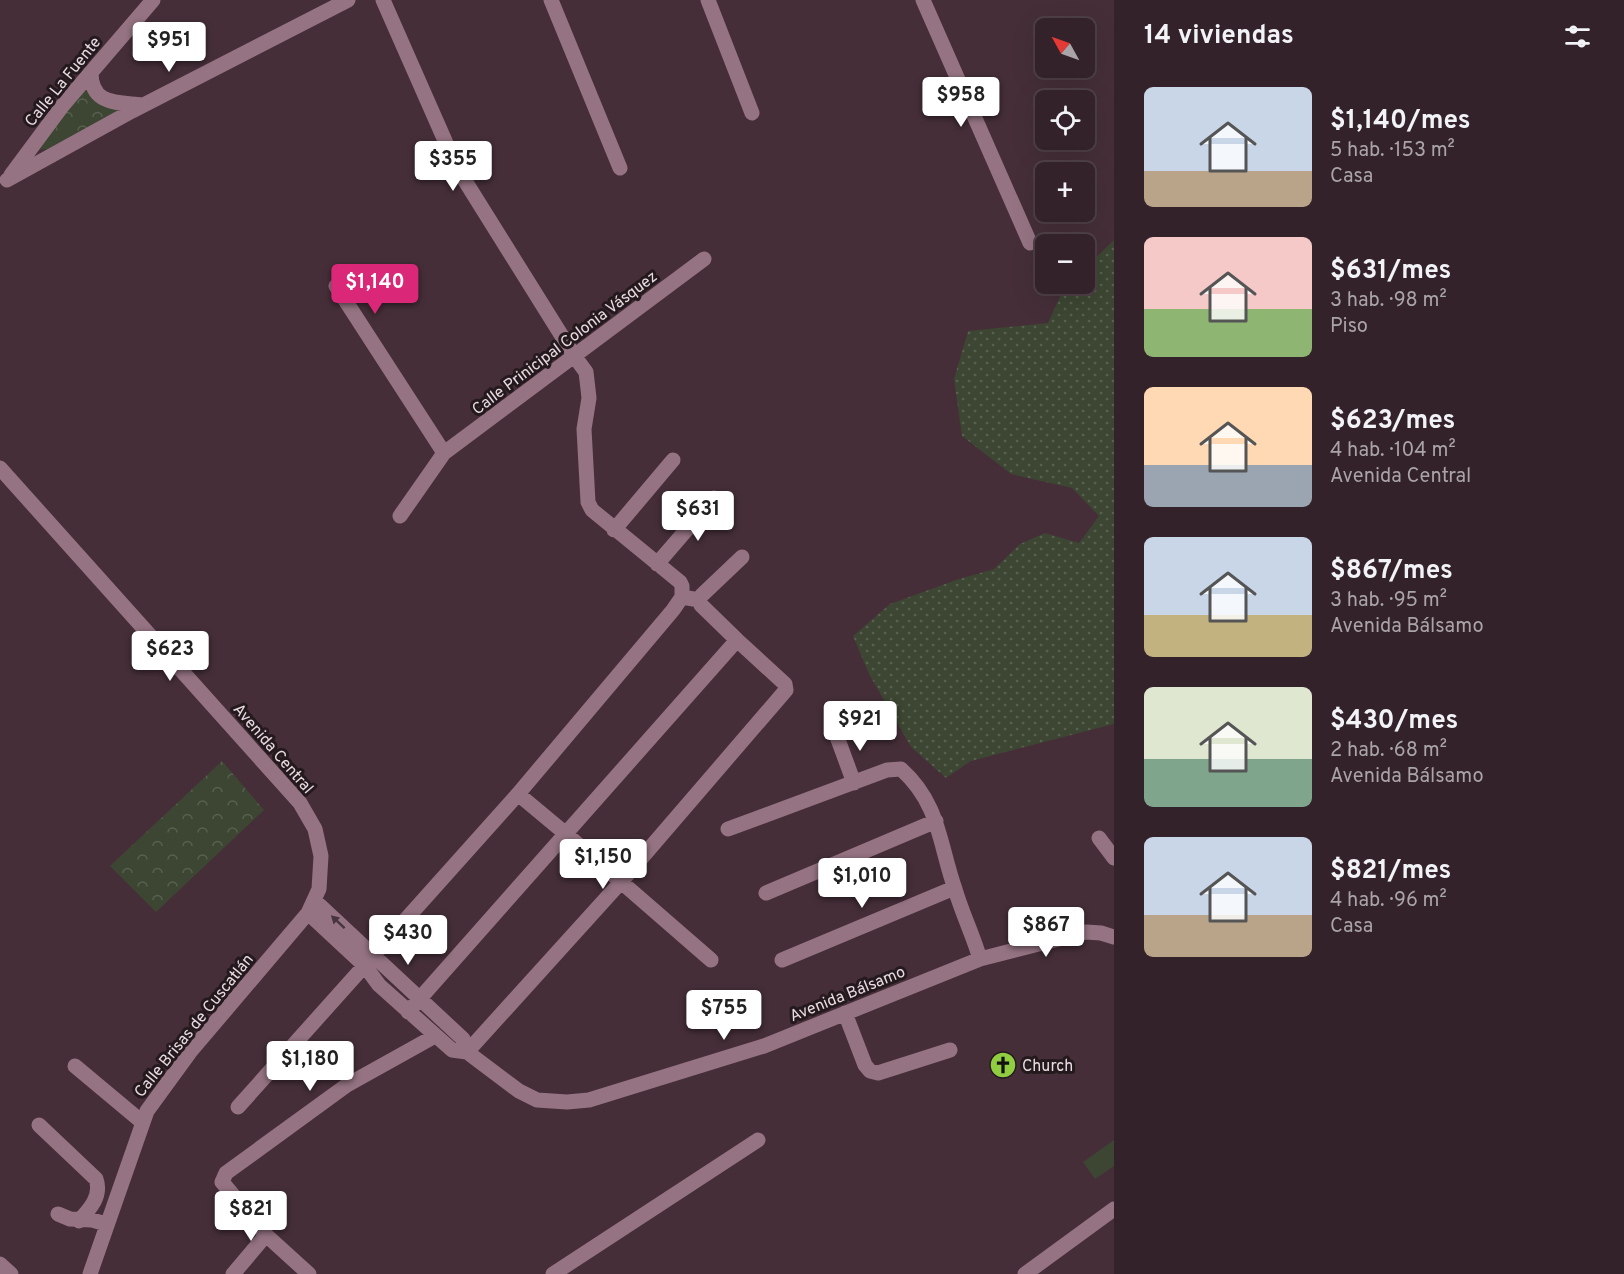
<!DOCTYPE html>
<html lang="es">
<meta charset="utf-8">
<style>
:root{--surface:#34222a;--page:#3c2a32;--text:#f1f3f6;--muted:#a9a4a8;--line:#4e3f47;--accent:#db2777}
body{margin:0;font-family:Overpass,sans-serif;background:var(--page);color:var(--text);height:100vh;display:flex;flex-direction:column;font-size:22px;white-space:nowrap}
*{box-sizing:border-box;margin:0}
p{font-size:20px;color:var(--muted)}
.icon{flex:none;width:33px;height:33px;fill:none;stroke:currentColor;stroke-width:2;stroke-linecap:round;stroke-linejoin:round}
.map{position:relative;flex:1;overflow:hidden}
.side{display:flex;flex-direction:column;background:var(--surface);width:510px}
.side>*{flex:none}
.needle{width:39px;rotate:310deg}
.tools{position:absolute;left:1035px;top:18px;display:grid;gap:12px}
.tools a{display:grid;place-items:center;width:60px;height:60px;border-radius:9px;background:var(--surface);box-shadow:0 6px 24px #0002,0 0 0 2px var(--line);font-size:30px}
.price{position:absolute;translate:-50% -51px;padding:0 14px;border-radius:6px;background:#fff;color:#222;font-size:20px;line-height:39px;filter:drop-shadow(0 2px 3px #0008)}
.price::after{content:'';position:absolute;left:50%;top:36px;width:18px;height:14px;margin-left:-9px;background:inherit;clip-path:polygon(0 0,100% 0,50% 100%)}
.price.selected{background:var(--accent);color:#fff}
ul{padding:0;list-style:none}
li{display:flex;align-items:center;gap:18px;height:150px;padding:0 30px}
li span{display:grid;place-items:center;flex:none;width:168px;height:120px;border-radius:9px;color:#555}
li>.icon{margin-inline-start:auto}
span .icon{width:72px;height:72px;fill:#fffc;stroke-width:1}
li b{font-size:26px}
h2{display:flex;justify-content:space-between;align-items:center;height:72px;padding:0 30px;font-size:26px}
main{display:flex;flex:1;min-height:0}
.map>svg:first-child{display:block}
</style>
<main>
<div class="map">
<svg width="1114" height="1274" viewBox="0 0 1114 1274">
<defs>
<pattern id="grass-dots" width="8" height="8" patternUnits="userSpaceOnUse" patternTransform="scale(1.5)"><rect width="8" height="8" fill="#3c4632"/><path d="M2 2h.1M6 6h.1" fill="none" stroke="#58604f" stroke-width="1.8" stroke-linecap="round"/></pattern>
<pattern id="forest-crowns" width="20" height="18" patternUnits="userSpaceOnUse" patternTransform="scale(1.5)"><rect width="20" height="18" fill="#3c4632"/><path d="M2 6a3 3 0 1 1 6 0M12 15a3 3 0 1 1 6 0" fill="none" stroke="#58604f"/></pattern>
</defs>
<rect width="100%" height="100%" fill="#452e38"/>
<path fill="url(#grass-dots)" d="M1114,240v484l-143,37 -25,17 -35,-31 -42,-73 -16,-38 37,-32 66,-24 38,-11 26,-25 25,-11 34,10 20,-27 -27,-28 -61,-14 -49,-38 -8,-57 14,-48 80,-8 15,-33 6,-6h15l1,-16z"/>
<path fill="url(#forest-crowns)" d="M86,87l6,12 25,10 -2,3 -67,37 -12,1z
M222,761l42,49 -108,102 -46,-46z"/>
<path fill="#3c4632" d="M1114,1140v26l-19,13 -12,-17z"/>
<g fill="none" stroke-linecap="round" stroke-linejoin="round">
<path stroke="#957382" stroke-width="15" d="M551,0l69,168
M708,0l44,113
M923,0l107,243
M91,72c0,33 25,30 51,33
M11,175l52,-70 90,-105
M7,180l125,-69 216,-111
M336,286l108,167
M0,468l300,335 15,26 6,27 -2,33 -11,24 -118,139 -43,59 -57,163
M400,516l44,-63 260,-194
M614,530l59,-70
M657,564l57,-66
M699,600l3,-5 40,-38
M836,734l18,49
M518,794l48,40 145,126
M728,829l159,-59 14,-1c39,35 38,75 54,120 7,24 18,46 25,70
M1099,838l15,20
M766,893l170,-72
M315,901l148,138 4,13
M308,913l57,53 14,19 73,65 15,2 52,39 18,9 30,2 22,-2 175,-54 216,-87 106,-27 15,1 13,4
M782,960l172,-72
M408,1012l329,-372
M845,1013l20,52 5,6 8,2 72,-23
M467,1052l153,-169 166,-193 -1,-6 -48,-44 -36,-35 -2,-5 -17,-3
M75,1066l67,56
M238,1107l280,-313 155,-184 9,-13v-11l-2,-4 -88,-72 -4,-8 -4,-73 5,-31 -1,-9 -2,-17 -11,-15 -118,-189 -74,-168
M39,1125l57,54c6,17 -6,30 -17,42
M58,1214l12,5 22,1 14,4
M0,1264l11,10
M233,1274l33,-39
M309,1274l-43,-39 -38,-46 -6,-7 4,-9 121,-88 88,-49
M553,1274l205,-134
M1025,1274l89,-65"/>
</g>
<defs><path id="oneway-solid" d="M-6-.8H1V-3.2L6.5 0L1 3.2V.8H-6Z" transform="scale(1.5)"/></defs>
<use fill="#46353c" href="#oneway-solid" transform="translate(338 922) rotate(-137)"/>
<defs>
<symbol id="church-disc" viewBox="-11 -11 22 22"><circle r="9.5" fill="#91cd40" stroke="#241a1e"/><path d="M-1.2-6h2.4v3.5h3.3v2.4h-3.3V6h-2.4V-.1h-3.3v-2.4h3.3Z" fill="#111"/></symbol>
</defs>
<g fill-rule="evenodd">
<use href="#church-disc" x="988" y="1050" width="30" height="30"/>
</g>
<g text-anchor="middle" stroke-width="6" stroke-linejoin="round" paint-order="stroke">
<g font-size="16" fill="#e9dbe1" stroke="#241a1e">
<text transform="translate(62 81) rotate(-51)" y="6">Calle La Fuente</text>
<text transform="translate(564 342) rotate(-37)" y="6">Calle Prinicipal Colonia Vásquez</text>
<text transform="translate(274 748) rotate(49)" y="6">Avenida Central</text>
<text transform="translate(847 993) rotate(-22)" y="6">Avenida Bálsamo</text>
<text transform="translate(193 1025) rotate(-51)" y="6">Calle Brisas de Cuscatlán</text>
</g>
<g font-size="16" fill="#e9dbe1" stroke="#241a1e" text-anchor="start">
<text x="1022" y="1071">Church</text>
</g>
</g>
</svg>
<div class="tools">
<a><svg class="needle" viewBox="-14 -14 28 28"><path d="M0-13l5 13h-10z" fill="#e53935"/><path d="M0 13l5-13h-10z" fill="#a9a4a8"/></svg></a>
<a><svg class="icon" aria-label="locate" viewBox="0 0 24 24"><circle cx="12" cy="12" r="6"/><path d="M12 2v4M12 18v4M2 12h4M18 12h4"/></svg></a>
<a>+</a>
<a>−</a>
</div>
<b class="price" style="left:169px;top:73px">$951</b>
<b class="price" style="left:961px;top:128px">$958</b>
<b class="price" style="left:453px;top:192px">$355</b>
<b class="price selected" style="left:375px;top:315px">$1,140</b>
<b class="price" style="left:698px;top:542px">$631</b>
<b class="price" style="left:170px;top:682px">$623</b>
<b class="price" style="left:860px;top:752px">$921</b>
<b class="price" style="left:603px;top:890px">$1,150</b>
<b class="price" style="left:862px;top:909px">$1,010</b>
<b class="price" style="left:1046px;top:958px">$867</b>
<b class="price" style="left:408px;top:966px">$430</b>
<b class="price" style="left:724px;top:1041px">$755</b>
<b class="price" style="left:310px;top:1092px">$1,180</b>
<b class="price" style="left:251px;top:1242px">$821</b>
</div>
<section class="side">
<h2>14 viviendas<svg class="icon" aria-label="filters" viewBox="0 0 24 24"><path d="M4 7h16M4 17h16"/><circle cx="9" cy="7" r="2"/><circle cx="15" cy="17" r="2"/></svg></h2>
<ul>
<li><span style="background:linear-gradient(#c9d6e8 70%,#b9a48a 0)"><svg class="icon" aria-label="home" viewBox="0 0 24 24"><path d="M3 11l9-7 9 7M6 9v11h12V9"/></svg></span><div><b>$1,140/mes</b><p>5 hab. · 153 m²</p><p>Casa</p></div></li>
<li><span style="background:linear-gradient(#f6c9c9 60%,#8fb573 0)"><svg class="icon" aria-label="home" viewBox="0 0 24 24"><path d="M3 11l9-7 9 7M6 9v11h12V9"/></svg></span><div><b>$631/mes</b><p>3 hab. · 98 m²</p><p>Piso</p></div></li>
<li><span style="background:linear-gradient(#ffd9b3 65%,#9aa5b1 0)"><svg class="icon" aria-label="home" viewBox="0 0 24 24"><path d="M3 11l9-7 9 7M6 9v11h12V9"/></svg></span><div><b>$623/mes</b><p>4 hab. · 104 m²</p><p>Avenida Central</p></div></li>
<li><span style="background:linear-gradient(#c9d6e8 65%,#c2b280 0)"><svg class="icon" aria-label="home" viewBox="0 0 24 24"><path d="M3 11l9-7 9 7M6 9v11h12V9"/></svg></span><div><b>$867/mes</b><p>3 hab. · 95 m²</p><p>Avenida Bálsamo</p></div></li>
<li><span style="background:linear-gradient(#dfe7d0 60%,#7fa58c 0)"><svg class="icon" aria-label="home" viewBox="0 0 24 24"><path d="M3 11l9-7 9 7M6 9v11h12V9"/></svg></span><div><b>$430/mes</b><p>2 hab. · 68 m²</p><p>Avenida Bálsamo</p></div></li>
<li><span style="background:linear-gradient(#c9d6e8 65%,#b9a48a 0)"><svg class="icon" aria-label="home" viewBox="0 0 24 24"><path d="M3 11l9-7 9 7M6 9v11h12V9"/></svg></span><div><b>$821/mes</b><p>4 hab. · 96 m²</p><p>Casa</p></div></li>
</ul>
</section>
</main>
